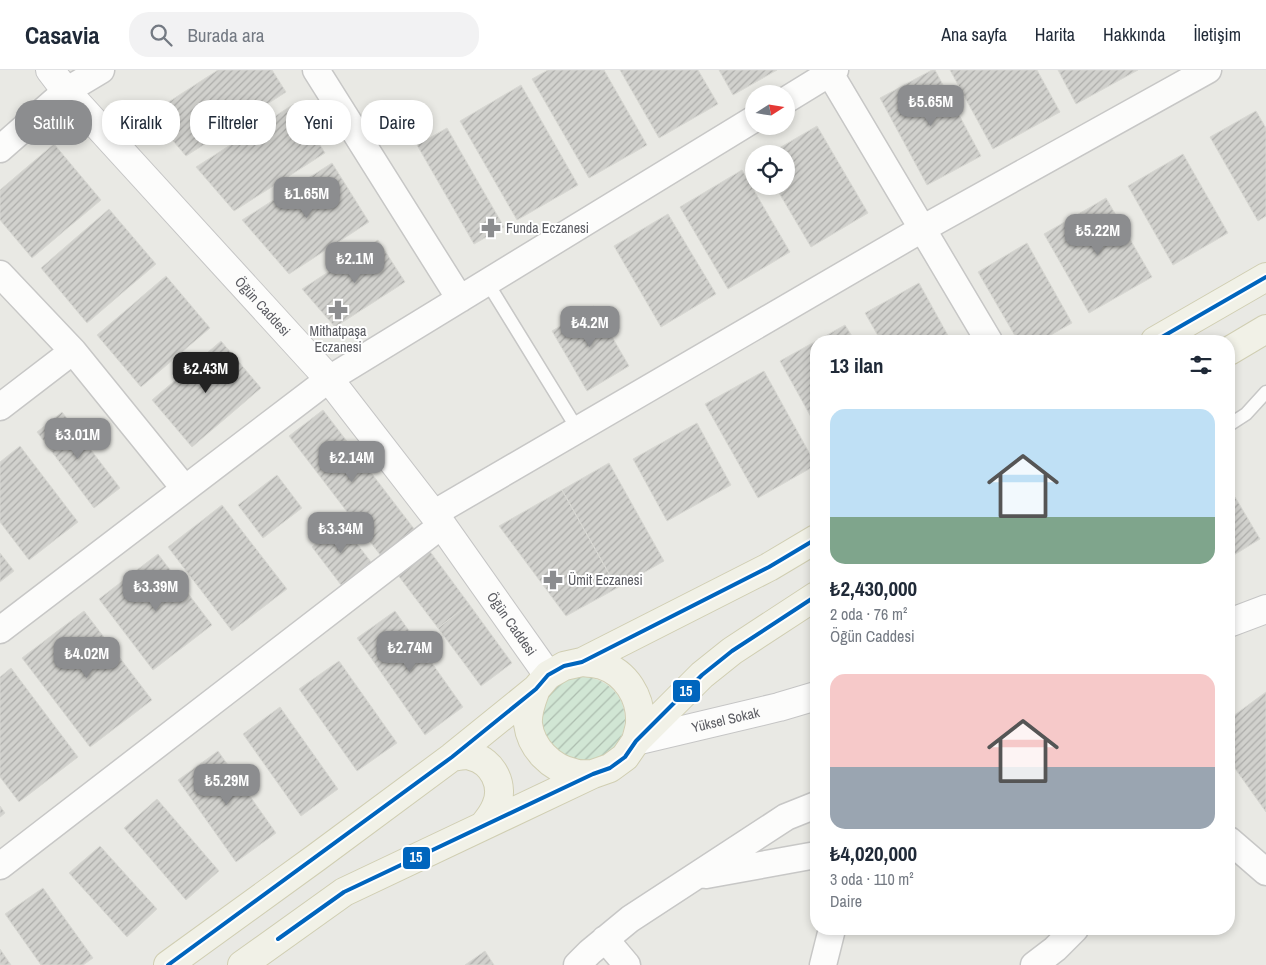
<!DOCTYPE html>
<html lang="tr">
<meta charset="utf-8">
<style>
:root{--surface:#fff;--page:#f2f2f3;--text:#1f2937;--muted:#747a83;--line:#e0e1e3;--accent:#8c8d8f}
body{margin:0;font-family:"Archivo Narrow",sans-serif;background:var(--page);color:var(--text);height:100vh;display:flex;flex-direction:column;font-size:19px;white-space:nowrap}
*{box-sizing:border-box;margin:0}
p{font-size:16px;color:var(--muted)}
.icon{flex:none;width:28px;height:28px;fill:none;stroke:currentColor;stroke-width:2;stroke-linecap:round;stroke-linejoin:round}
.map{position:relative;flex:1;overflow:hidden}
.side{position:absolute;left:810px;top:265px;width:425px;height:600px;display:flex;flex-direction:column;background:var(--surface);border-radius:20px;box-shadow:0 2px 8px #0003}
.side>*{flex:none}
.top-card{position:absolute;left:15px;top:30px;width:475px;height:45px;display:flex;gap:10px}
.needle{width:32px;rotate:78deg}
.buttons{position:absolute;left:745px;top:15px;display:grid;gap:10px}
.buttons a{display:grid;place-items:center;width:50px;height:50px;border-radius:50%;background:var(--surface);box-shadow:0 2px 8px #0003;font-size:25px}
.price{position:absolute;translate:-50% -42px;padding:0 11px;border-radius:10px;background:var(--accent);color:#fff;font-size:16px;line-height:32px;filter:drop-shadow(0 1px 2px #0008)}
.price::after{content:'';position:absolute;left:50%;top:30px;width:15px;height:11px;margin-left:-8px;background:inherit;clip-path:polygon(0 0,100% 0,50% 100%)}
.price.selected{background:#222;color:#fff}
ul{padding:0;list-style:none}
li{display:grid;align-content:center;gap:10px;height:265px;padding:0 20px}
li span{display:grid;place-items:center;height:155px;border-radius:15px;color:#555}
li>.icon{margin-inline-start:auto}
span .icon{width:90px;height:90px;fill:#fffc;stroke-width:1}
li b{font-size:21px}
h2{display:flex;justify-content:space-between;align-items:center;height:60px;padding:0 20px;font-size:21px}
.tag{padding:0 18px;border-radius:20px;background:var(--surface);box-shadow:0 2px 8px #0003;font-size:18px;line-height:45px}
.tag.selected{background:var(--accent);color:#fff}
header{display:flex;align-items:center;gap:30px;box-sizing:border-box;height:70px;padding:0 25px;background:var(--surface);border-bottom:1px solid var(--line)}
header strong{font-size:24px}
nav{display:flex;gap:28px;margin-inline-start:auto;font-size:18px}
.search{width:350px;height:45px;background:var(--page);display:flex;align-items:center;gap:12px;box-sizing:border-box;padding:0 18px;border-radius:20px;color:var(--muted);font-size:19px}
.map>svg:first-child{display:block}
</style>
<header>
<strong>Casavia</strong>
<div class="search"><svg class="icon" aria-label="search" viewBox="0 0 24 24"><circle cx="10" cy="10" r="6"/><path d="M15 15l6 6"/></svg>Burada ara</div>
<nav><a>Ana sayfa</a><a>Harita</a><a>Hakkında</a><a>İletişim</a></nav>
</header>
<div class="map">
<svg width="1266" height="895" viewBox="0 0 1266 895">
<defs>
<pattern id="garden-furrows" width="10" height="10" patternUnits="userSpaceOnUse" patternTransform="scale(1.25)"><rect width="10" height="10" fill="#d1e6d4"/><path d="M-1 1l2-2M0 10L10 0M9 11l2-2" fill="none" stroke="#adbdaf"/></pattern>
<pattern id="building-hatch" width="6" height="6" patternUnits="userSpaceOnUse" patternTransform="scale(1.25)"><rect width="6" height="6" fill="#d1d1cd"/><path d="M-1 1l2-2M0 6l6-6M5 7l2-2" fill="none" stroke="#adadaa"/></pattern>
</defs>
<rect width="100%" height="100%" fill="#e9e9e4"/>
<path fill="url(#garden-furrows)" d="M541 649a42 42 0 1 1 84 0a42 42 0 1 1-84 0Z"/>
<path fill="url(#building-hatch)" stroke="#d8d8d3" d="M218,0h54l14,22 -100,64 -36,-42z
M548,0h56l43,75 -58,33 -57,-99z
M620,0h78l20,34 -59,34z
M719,0h58l-44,25z
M932,0h3l46,86 -54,29 -47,-87z
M950,0h87l23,42 -67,37z
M1058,0h80l-62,34z
M521,15l57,100 -61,35 -57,-99z
M294,34l31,49 -91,58 -38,-44z
M1256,41l10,17v88l-8,5 -48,-84z
M817,56l51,87 -57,34 -36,-61h11v-32h-17z
M447,58l57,99 -30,17 -57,-99z
M54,74l47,56 -69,58 -32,-38v-30z
M1183,84l45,79 -55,32 -45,-79z
M332,93l37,59 -80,52 -47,-54z
M742,100l48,82 -62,37 -48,-82z
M1106,128l46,79 -63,36 -45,-79z
M109,139l47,55 -69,59 -46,-55z
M668,144l48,80 -55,33 -47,-81z
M378,170l27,42 -70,45 -33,-38z
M1027,173l45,80 -32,18h-22l-40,-69z
M166,206l44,52 -69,59 -44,-52z
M919,213l32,58h-70l-16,-28z
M594,236l35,60 -42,25 -35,-60z
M845,255l10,16h-39v85l-36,-65z
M221,271l40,47 -69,59 -40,-47z
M764,301l52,94 -58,33 -53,-94z
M323,340l92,120 -34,26 -92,-120z
M62,342l58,76 -26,20 -57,-76z
M697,353l34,62 -64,36 -34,-62z
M20,376l58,76 -49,38 -29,-38v-60z
M609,393l55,98 -47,27 -55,-98z
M277,405l25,33 -39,30 -25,-33z
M562,420l55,98 -51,28 -67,-90z
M1235,427l25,42 -31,19v-58z
M222,435l65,84 -55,42 -64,-84z
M341,453l30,39 -30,23 -29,-38z
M426,476l43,58 -31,24 -44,-58z
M0,483l14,18 -14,11z
M158,484l54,71 -59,45 -54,-71z
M469,534l43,59 -31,23 -43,-58z
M84,541l68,89 -62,47 -68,-89z
M395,541l68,96 -38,28 -68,-97z
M339,591l58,82 -40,28 -58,-82z
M11,598l67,89 -59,45 -19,-25v-100z
M1266,622v120l-37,-52v-41z
M280,637l58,82 -37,27 -58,-82z
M218,681l58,82 -40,29 -58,-82z
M157,729l62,72 -33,29 -62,-72z
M0,736l5,7 -5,4z
M100,776l57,63 -30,28 -58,-64z
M43,818l50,70 -10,7h-42l-36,-51z
M0,879l11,16h-11z
M485,881l9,14h-29z"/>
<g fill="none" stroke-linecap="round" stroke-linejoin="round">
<defs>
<path id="lane" d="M487,212l91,148
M1229,355l17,-11 20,-22"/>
<path id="street" d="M316,0l144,229
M828,0l161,271
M786,30l49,-30
M0,79l66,-58 35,-21
M0,204l73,77 112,138
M0,337l73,-56
M433,444l489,-285 286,-159
M0,560l329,-251 425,-260
M1229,770l37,32
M0,796l442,-341
M706,805l110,-20
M605,869l22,26
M577,895l13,-13 40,-33 156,-102 30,-12
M823,895l9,-36
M1034,895l21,-16 20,-20"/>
<g id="secondary">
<path id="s1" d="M50,0l16,21 263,288 113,146 106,150"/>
<path d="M1229,553l37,-14"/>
<path id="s2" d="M636,671l143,-34 37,-11"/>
</g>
<path id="primary" d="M1155,271l111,-64
M1229,281l37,-22
M582,592c7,1 14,1 20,3 24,8 39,32 38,57 0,6 -3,13 -4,19
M536,619c-4,11 -9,22 -8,35 3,24 23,44 46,49 6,2 13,1 19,1
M452,687c6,-1 13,-3 19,-1 22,5 34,30 25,50 -3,8 -8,14 -13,20
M168,895l149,-108 135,-100 84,-68 12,-14 16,-9 18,-4 187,-95 47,-28
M242,895l102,-73 249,-118 17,-6 15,-11 11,-16 66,-66 30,-24 84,-55"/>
</defs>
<use href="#lane" stroke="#c7c7c6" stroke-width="15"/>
<use href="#street" stroke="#c7c7c6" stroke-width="29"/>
<use href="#secondary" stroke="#c5c5c5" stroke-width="30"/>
<use href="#primary" stroke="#d0ceb2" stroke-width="30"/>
<use href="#lane" stroke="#fcfcfb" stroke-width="12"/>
<use href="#street" stroke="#fcfcfb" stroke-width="26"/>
<use href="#secondary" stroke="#fcfcfb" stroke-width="28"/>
<use href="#primary" stroke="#f1f1e7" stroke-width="28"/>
<defs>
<path id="bus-1" d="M1155,271l111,-64
M278,869l66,-47 249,-118 17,-6 15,-11 11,-16 66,-66 30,-24 84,-55
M168,895l284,-208 84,-68 12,-14 16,-9 18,-4 187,-95 47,-28"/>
</defs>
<use href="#bus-1" stroke="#fff" stroke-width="8"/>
<use href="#bus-1" stroke="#0065bd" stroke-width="4"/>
</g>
<defs>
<symbol id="pharmacy-bare" viewBox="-9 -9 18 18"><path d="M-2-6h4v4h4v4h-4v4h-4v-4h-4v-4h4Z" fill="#8c8d8f" stroke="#fff" stroke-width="2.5" paint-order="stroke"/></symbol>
</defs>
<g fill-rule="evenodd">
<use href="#pharmacy-bare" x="477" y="144" width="28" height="28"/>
<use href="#pharmacy-bare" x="324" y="226" width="28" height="28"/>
<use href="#pharmacy-bare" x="539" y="496" width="28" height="28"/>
</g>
<g text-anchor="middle" stroke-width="4" stroke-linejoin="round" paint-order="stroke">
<g font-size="14" fill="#5a5b61" stroke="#fff" text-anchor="start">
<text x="506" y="163">Funda Eczanesi</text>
<text x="338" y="266" text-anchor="middle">Mithatpaşa<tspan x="338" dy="16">Eczanesi</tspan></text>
<text x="568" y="515">Ümit Eczanesi</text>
</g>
<g font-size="14" fill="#5a5b61" stroke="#fff">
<text dy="5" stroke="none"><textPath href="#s1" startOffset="318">Öğün Caddesi</textPath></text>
<text dy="5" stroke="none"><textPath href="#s1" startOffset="722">Öğün Caddesi</textPath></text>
<text dy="5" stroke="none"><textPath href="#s2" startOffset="92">Yüksel Sokak</textPath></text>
</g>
</g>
<g stroke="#fff" stroke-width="2">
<rect x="672" y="609" width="29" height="24" rx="5" fill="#0065bd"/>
<rect x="402" y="776" width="29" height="24" rx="5" fill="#0065bd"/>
</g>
<g font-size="14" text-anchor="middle" font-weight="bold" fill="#fff">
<text x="686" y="626">15</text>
<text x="416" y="792">15</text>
</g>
</svg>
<div class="buttons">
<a><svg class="needle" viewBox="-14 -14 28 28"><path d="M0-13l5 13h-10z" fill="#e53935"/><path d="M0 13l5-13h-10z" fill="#747a83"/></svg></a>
<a><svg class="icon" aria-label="locate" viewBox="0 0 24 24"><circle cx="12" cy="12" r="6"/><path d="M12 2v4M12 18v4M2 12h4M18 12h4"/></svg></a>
</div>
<b class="price" style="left:931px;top:57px">₺5.65M</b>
<b class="price" style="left:307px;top:149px">₺1.65M</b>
<b class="price" style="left:1098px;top:186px">₺5.22M</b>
<b class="price" style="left:355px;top:214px">₺2.1M</b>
<b class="price" style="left:590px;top:278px">₺4.2M</b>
<b class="price selected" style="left:206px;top:324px">₺2.43M</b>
<b class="price" style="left:78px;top:390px">₺3.01M</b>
<b class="price" style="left:352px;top:413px">₺2.14M</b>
<b class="price" style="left:341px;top:484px">₺3.34M</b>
<b class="price" style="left:156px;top:542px">₺3.39M</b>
<b class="price" style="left:410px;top:603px">₺2.74M</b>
<b class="price" style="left:87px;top:609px">₺4.02M</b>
<b class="price" style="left:227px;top:736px">₺5.29M</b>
<div class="top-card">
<a class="tag selected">Satılık</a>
<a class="tag">Kiralık</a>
<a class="tag">Filtreler</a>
<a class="tag">Yeni</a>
<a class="tag">Daire</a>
</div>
<section class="side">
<h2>13 ilan<svg class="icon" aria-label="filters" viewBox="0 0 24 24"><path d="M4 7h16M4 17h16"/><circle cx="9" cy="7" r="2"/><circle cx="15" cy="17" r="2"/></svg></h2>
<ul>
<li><span style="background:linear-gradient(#bfe0f5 70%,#7fa58c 0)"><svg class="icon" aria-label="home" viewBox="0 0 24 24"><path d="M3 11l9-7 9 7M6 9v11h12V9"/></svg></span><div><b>₺2,430,000</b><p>2 oda · 76 m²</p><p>Öğün Caddesi</p></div></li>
<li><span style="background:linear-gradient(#f6c9c9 60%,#9aa5b1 0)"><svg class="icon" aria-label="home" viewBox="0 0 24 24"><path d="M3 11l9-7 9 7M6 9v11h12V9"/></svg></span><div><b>₺4,020,000</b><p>3 oda · 110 m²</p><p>Daire</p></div></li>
</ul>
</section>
</div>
